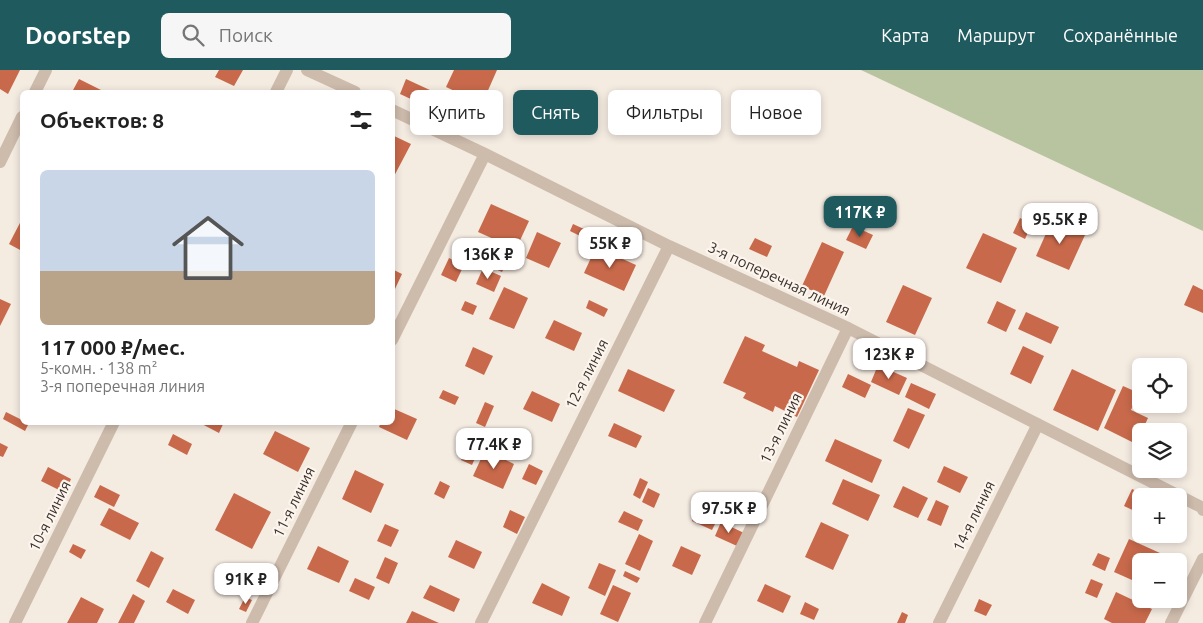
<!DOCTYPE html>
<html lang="ru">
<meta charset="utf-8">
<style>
:root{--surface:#fff;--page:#f6f6f6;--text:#222;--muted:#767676;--accent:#1f5a5e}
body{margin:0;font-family:Ubuntu,sans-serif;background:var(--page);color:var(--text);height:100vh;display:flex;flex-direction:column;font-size:19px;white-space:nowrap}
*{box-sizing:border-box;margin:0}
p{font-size:16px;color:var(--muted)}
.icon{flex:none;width:28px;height:28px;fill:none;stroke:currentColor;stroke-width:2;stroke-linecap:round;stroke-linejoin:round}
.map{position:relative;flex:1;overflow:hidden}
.side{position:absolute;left:20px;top:20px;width:375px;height:335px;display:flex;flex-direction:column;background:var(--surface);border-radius:8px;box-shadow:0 2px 8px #0003}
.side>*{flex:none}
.banner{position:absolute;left:410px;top:20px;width:475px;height:45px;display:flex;gap:10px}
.fabs{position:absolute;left:1132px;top:288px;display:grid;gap:10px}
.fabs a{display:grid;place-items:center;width:55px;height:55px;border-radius:8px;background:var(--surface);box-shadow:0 2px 8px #0003;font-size:25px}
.price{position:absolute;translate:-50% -42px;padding:0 11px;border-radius:10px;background:#fff;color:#222;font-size:16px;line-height:32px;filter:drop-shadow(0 1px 2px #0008)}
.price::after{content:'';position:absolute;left:50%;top:30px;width:15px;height:11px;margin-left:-8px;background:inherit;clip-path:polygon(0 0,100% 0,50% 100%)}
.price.current{background:var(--accent);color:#fff}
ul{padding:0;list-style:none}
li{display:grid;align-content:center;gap:10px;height:265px;padding:0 20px}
li span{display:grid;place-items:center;height:155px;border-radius:8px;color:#555}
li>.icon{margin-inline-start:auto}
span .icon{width:90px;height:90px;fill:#fffc;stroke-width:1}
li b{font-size:21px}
h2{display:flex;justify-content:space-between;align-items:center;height:60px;padding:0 20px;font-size:21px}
.pill{padding:0 18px;border-radius:8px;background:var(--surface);box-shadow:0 2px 8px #0003;font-size:18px;line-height:45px}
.pill.current{background:var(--accent);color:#fff}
header{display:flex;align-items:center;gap:30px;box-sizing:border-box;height:70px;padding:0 25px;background:var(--accent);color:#fff}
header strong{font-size:24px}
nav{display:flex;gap:28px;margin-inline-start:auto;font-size:18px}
.search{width:350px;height:45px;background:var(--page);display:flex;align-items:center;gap:12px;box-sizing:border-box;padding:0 18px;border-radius:8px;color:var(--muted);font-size:19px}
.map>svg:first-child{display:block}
</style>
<header>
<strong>Doorstep</strong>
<div class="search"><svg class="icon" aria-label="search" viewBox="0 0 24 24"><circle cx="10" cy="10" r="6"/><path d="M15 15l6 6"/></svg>Поиск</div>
<nav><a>Карта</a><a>Маршрут</a><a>Сохранённые</a></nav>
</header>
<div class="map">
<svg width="1203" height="553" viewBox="0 0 1203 553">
<rect width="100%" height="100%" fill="#f4ebe1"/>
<path fill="#b8c4a0" d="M861,0h342v161z"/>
<path fill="#c8694b" d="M0,0h20l-12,24 -8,-5z
M219,0h24l-9,16 -19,-9z
M454,0h43l-15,34 -36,-17z
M79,9l26,13h-33z
M406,9l26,12 -6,15 -26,-12z
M435,27l15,7 -7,16 -15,-7z
M392,65l19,9 -19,36z
M491,134l38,17 -13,28 -38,-17z
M1020,148l12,6 -7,15 -12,-6z
M22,149v32l-13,-7z
M1052,150l33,15 -16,35 -33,-14z
M573,154l22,10 -3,8 -22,-11z
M853,156l20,9 -7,14 -20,-9z
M537,162l24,11 -12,25 -23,-10z
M983,163l34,15 -16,35 -35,-15z
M755,168l17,8 -5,11 -18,-8z
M822,172l22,10 -20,44 -22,-10z
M596,177l40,18 -12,26 -40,-18z
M488,181l20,9 -6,12 -20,-9z
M449,188l15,7 -8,17 -15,-7z
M752,194l15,7 -4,7 -14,-7z
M483,198l18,8 -7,16 -18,-8z
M392,199l10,5 -7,15 -3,-1z
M903,215l29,13 -17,37 -29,-13z
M1193,215l10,5v23l-19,-8z
M504,217l24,11 -14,31 -25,-10z
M0,229l11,5 -11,22z
M589,230l19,9 -4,8 -18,-9z
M465,231l12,5 -4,9 -12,-5z
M997,231l19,9 -10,22 -19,-9z
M1026,242l33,15 -8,17 -33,-15z
M554,250l28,13 -8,18 -29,-13z
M745,266l20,9 -3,6 35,16 2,-6 20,9 -22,47 -22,-11 -2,6 -30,-14 3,-5 -23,-10z
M1023,276l21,10 -13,28 -21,-10z
M473,277l20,9 -9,19 -19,-9z
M878,295l29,13 -8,17 -28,-13z
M628,299l47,21 -11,22 -46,-21z
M1072,299l44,21 -18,41 -45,-21z
M848,304l23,11 -6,13 -23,-11z
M911,313l25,11 -7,15 -24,-12z
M1123,316l16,7 -8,17 17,8 -12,26 -32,-16z
M443,320l16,7 -4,8 -16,-7z
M532,321l28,13 -8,18 -29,-13z
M485,332l9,4 -9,21 -9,-4z
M392,338l25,11 -10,21 -28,-13 2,-5h11z
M908,338l17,7 -16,34 -16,-8z
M6,342l16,8v2l7,1 -4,8 -22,-12z
M198,352h26l-5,11z
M614,353l28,13 -6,12 -28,-12z
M275,361l35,17 -12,24 -35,-18z
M173,364l19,10 -5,11 -19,-10z
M835,369l47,21 -10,23 -47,-22z
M470,372l10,5 -8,18 -11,-5z
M0,373l8,4 -5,10 -3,-1z
M485,380l29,14 -11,25 -30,-13z
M529,394l14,7 -7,14 -14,-6z
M944,396l24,11 -8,16 -23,-11z
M48,397l23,12 -6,14 -24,-12z
M355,400l29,14 -13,29 -29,-14z
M640,408l8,4 -8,17 -7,-4z
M843,409l37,16 -12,26 -36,-17z
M440,411l10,5 -6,13 -10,-5z
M100,415l20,10 -6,12 -20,-10z
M903,416l25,12 -10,20 -25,-11z
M648,418l12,6 -6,14 -12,-6z
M1132,419l17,7h-8v18l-17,-8z
M234,423l37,19 -19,37 -37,-19z
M703,429l20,9 -11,22 -20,-9z
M936,430l13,6 -8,20 -14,-6z
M109,438l30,15 -9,17 -30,-15z
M510,440l15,7 -8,17 -14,-7z
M624,441l19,9 -5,11 -20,-9z
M721,452l23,11 -7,13 -22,-10z
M821,452l28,13 -16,35 -28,-13z
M385,454l14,6 -8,17 -14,-6z
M639,464l14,7 -13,30 -15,-7z
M1129,469l42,19 -2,3h-28v23l-27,-12z
M456,470l26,12 -8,17 -26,-12z
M73,474l13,6 -5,9 -12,-7z
M318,476l31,15 -10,22 -32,-14z
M681,476l20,9 -9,20 -20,-9z
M151,481l13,7 -15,30 -13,-7z
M1098,483l12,5 -5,13 -13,-6z
M385,487l13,6 -9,21 -13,-6z
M599,493l17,7 -11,26 -17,-8z
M625,501l15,7 -3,5 -14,-7z
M355,508l20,9 -6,13 -20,-9z
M1091,509l12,5 -6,14 -12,-5z
M542,513l28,14 -8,19 -30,-13z
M765,514l26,12 -8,17 -26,-12z
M430,515l30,14 -6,13 -31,-14z
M613,515l18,8 -13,29 -18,-8z
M173,519l22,11 -7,14 -22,-12z
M1116,522l36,17 -7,14h-33l-8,-4z
M133,524l12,7 -11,22h-16z
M81,527l23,12 -7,14h-30z
M245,527l7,3 -6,12 -7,-3z
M979,529l13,6 -6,11 -12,-5z
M805,532l14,7 -5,11 -14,-6z
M412,541l27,12h-33z
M902,542l6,3 -3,8h-8z"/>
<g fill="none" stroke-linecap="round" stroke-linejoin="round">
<path stroke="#cdbbac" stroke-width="12" d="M307,0l48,22
M35,22l11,-22
M276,22l11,-22
M392,40l93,44 184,92 179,82 355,180v2
M0,92l22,-45
M392,270l93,-186
M15,553l99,-201
M252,553l100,-201
M481,553l188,-377
M705,553l143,-295
M939,553l99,-199
M1171,553l32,-64"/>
</g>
<g text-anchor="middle" stroke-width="4.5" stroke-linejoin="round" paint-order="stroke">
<g font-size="15" fill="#3b302b" stroke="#fbf5ee">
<text transform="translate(779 209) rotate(25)" y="5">3-я поперечная линия</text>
<text transform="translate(587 304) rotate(-63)" y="5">12-я линия</text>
<text transform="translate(781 358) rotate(-64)" y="5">13-я линия</text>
<text transform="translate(294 432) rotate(-64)" y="5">11-я линия</text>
<text transform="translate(50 446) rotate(-64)" y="5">10-я линия</text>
<text transform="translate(974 446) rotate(-64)" y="5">14-я линия</text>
</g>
</g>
</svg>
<div class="fabs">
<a><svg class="icon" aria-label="locate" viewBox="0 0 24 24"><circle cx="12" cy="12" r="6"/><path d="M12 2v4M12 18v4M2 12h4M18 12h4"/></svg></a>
<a><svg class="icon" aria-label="layers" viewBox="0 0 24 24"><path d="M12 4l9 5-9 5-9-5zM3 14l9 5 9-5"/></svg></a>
<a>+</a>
<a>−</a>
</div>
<b class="price current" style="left:860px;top:168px">117K ₽</b>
<b class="price" style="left:1060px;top:175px">95.5K ₽</b>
<b class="price" style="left:610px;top:199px">55K ₽</b>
<b class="price" style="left:488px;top:210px">136K ₽</b>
<b class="price" style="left:889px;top:310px">123K ₽</b>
<b class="price" style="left:494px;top:400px">77.4K ₽</b>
<b class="price" style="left:729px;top:464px">97.5K ₽</b>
<b class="price" style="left:246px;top:535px">91K ₽</b>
<div class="banner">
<a class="pill">Купить</a>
<a class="pill current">Снять</a>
<a class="pill">Фильтры</a>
<a class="pill">Новое</a>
</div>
<section class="side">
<h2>Объектов: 8<svg class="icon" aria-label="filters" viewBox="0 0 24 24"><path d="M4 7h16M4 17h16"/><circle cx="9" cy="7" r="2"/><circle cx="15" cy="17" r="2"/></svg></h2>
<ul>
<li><span style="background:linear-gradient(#c9d6e8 65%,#b9a48a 0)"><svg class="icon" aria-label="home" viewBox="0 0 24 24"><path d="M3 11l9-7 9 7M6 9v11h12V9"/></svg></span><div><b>117 000 ₽/мес.</b><p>5-комн. · 138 m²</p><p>3-я поперечная линия</p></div></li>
</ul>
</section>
</div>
